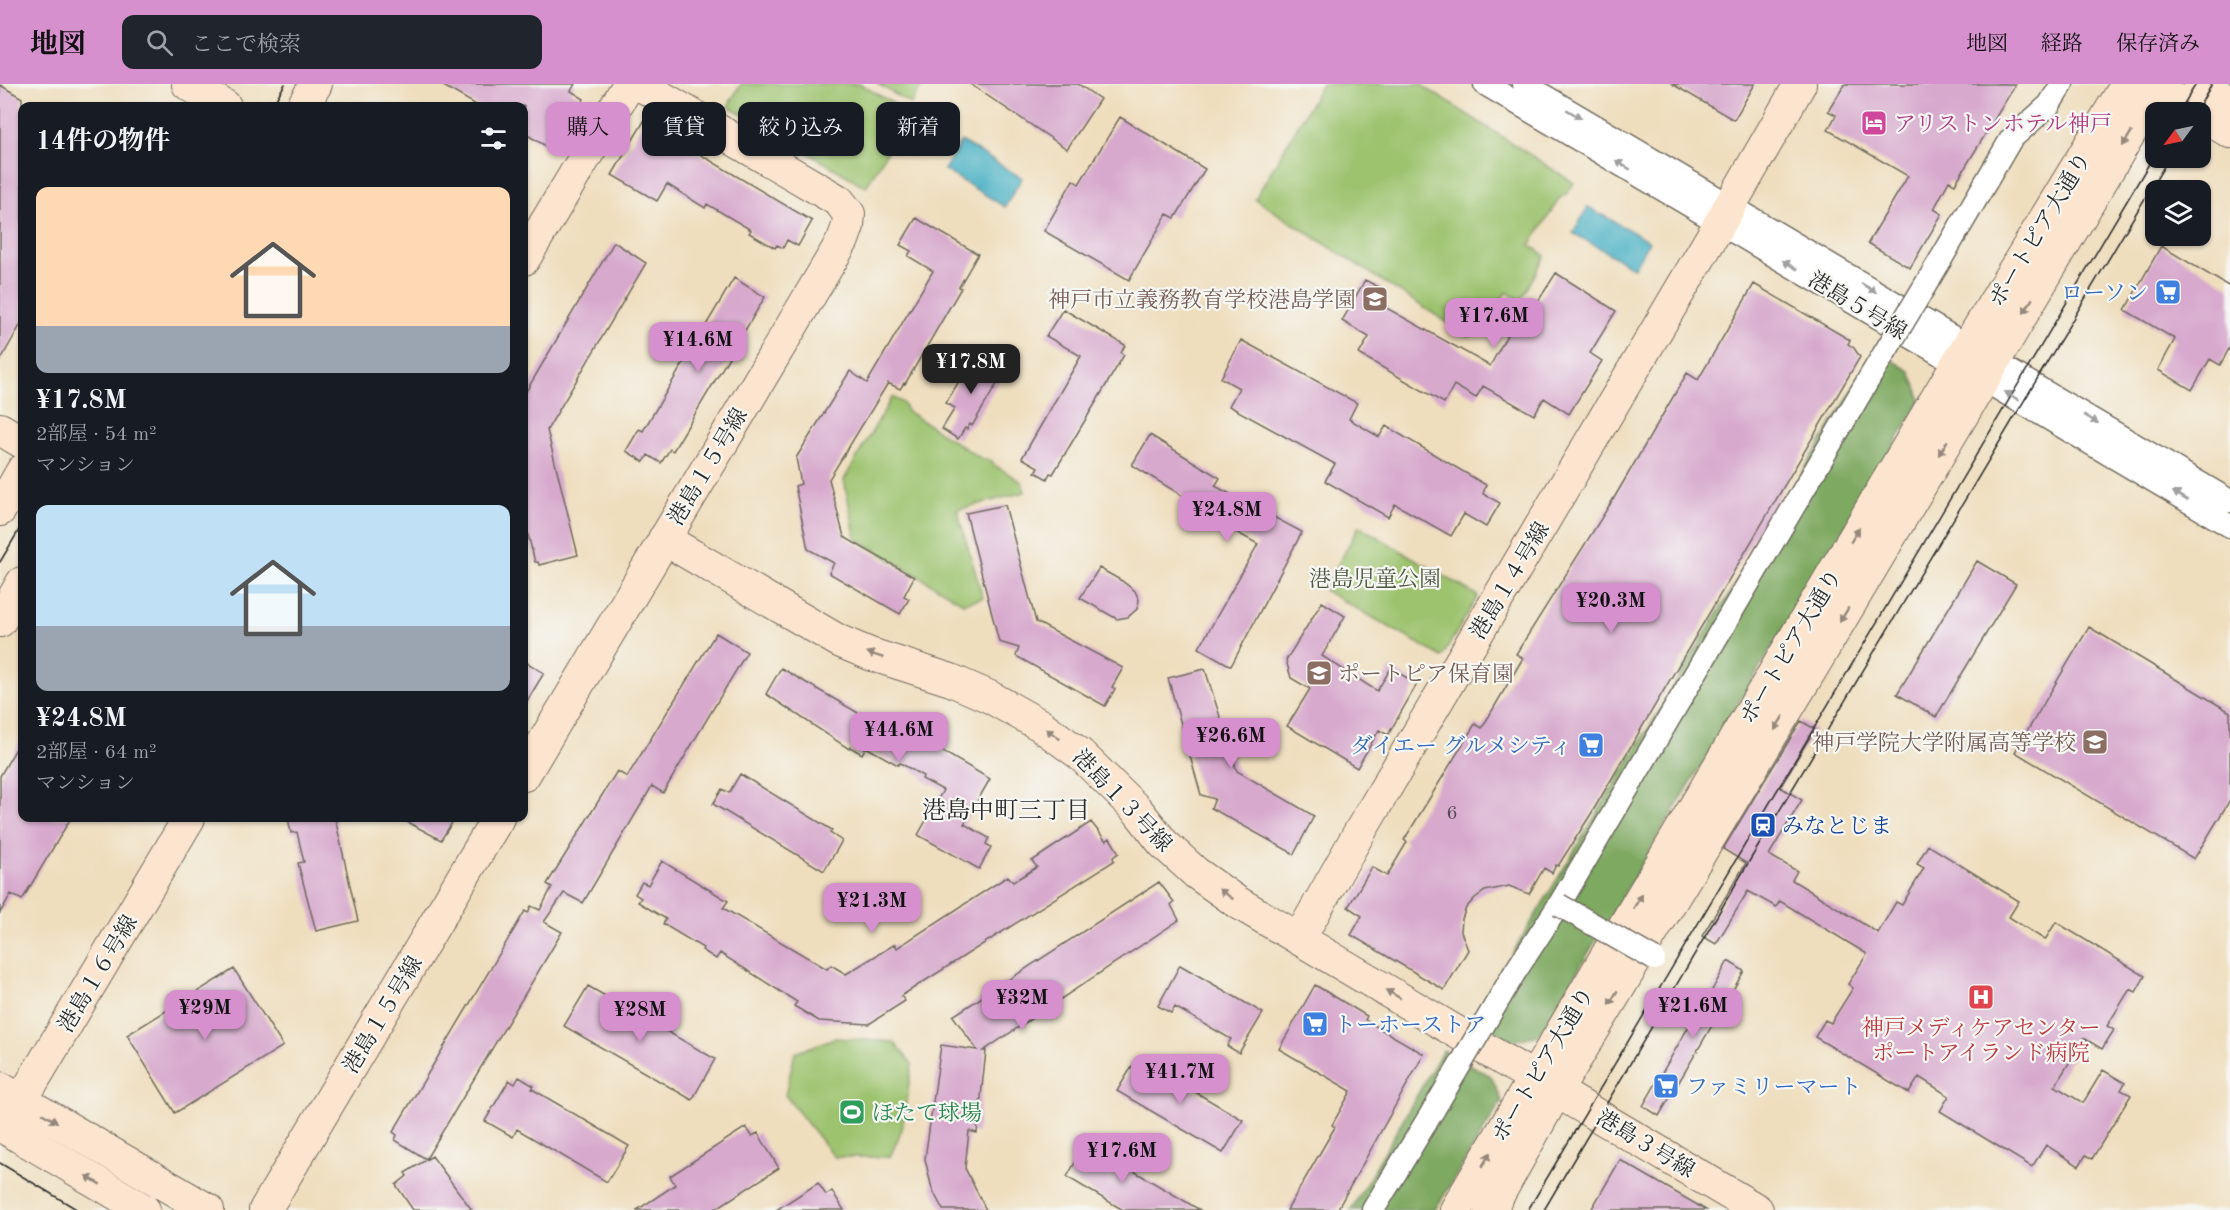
<!DOCTYPE html>
<html lang="ja">
<meta charset="utf-8">
<style>
:root{--surface:#171b24;--page:#20242c;--text:#f1f3f6;--muted:#9ea1a6;--accent:#d690ce}
body{margin:0;font-family:"Old Standard TT","Noto Serif JP",serif;background:var(--page);color:var(--text);height:100vh;display:flex;flex-direction:column;font-size:22px;white-space:nowrap}
*{box-sizing:border-box;margin:0}
p{font-size:20px;color:var(--muted)}
.icon{flex:none;width:33px;height:33px;fill:none;stroke:currentColor;stroke-width:2;stroke-linecap:round;stroke-linejoin:round}
.map{position:relative;flex:1;overflow:hidden}
.panel{position:absolute;left:18px;top:18px;width:510px;height:720px;display:flex;flex-direction:column;background:var(--surface);border-radius:12px;box-shadow:0 2px 4px #0004}
.panel>*{flex:none}
.top-card{position:absolute;left:546px;top:18px;width:570px;height:54px;display:flex;gap:12px}
.needle{width:39px;rotate:237deg}
.tools{position:absolute;left:2145px;top:18px;display:grid;gap:12px}
.tools a{display:grid;place-items:center;width:66px;height:66px;border-radius:12px;background:var(--surface);box-shadow:0 2px 4px #0004;font-size:30px}
.price{position:absolute;translate:-50% -51px;padding:0 14px;border-radius:12px;background:var(--accent);color:#111;font-size:20px;line-height:39px;filter:drop-shadow(0 2px 3px #0008)}
.price::after{content:'';position:absolute;left:50%;top:36px;width:18px;height:14px;margin-left:-9px;background:inherit;clip-path:polygon(0 0,100% 0,50% 100%)}
.price.active{background:#222;color:#fff}
ul{padding:0;list-style:none}
li{display:grid;align-content:center;gap:12px;height:318px;padding:0 18px}
li span{display:grid;place-items:center;height:186px;border-radius:12px;color:#555}
li>.icon{margin-inline-start:auto}
span .icon{width:108px;height:108px;fill:#fffc;stroke-width:1}
li b{font-size:26px}
h2{display:flex;justify-content:space-between;align-items:center;height:72px;padding:0 18px;font-size:26px}
.tag{padding:0 21px;border-radius:12px;background:var(--surface);box-shadow:0 2px 4px #0004;font-size:21px;line-height:54px}
.tag.active{background:var(--accent);color:#111}
header{display:flex;align-items:center;gap:36px;box-sizing:border-box;height:84px;padding:0 30px;background:var(--accent);color:#111}
header strong{font-size:28px}
nav{display:flex;gap:33px;margin-inline-start:auto;font-size:21px}
.search{width:420px;height:54px;background:var(--page);display:flex;align-items:center;gap:15px;box-sizing:border-box;padding:0 21px;border-radius:12px;color:var(--muted);font-size:22px}
.map>svg:first-child{display:block}
</style>
<header>
<strong>地図</strong>
<div class="search"><svg class="icon" aria-label="search" viewBox="0 0 24 24"><circle cx="10" cy="10" r="6"/><path d="M15 15l6 6"/></svg>ここで検索</div>
<nav><a>地図</a><a>経路</a><a>保存済み</a></nav>
</header>
<div class="map">
<svg width="2230" height="1126" viewBox="0 0 2230 1126">
<rect width="100%" height="100%" fill="#f6f6f2"/>
<filter id="ink" filterUnits="userSpaceOnUse"><feTurbulence type="fractalNoise" baseFrequency=".0167" numOctaves="2"/><feDisplacementMap in="SourceGraphic" scale="12" xChannelSelector="R" yChannelSelector="G"/><feConvolveMatrix kernelMatrix="1 2 1 2 8 2 1 2 1" color-interpolation-filters="sRGB"/></filter>
<filter id="wash" filterUnits="userSpaceOnUse"><feTurbulence type="fractalNoise" baseFrequency=".008" numOctaves="4" result="noise"/><feDisplacementMap in="SourceGraphic" scale="24" xChannelSelector="R" yChannelSelector="G"/><feGaussianBlur stdDeviation="1.35" result="paint"/><feColorMatrix in="noise" values="0 0 0 0 0 0 0 0 0 0 0 0 0 0 0 0 0 1.4 0 .05"/><feComposite in="paint" operator="in"/></filter>
<g filter="url(#wash)">
<rect width="100%" height="100%" fill="#efdebe"/>
<path fill="#9dc36e" stroke="#64774c" stroke-width="1.5" d="M741,0h119l50,29 -44,74 -138,-81z
M878,0h45l-12,20z
M1322,0h98l154,99 -6,9 -8,6 -30,47 15,11 -24,44 -15,-8 -24,40 -14,4 -213,-137z
M892,313l11,6 4,8 73,47 12,3 2,4 28,17 3,10 -68,18 26,88 -20,5 -107,-64 -12,-59z
M1359,442l119,70 -36,61 -118,-67z
M834,954l60,4 18,22 -10,65 -12,28h-56l-49,-62 10,-42z"/>
<path fill="#7ea961" stroke="#546a46" stroke-width="1.5" d="M1876,267l34,20 11,29 -382,635 -26,6 -39,-24z
M1443,966l48,26 11,25 -67,109h-84z"/>
<path fill="#44afc3" stroke="#386d77" stroke-width="1.5" d="M961,57l61,37 -17,29 -61,-37z
M1588,123l61,34 -15,27 -61,-35z"/>
<g id="blocks">
<path fill="#d7a9cd" d="M440,0h135l-4,7 13,8 -30,52 -30,-18v-27h-46z
M970,0h108l22,15 -33,50z
M1672,0h83l-21,36z
M1845,0h171l-61,100 -6,-3 -15,28 8,5 -32,54 -42,-25 40,-67 -80,-46 8,-15 -8,-4z
M0,1l22,13v224l-22,39z
M1120,33l85,52 -30,49 -8,-4 -38,66 -85,-49 29,-51 6,4z
M644,37l168,100 -14,25 -11,-6 -4,8 -6,-3 -2,3 -26,-15 2,-3 -44,-26 -2,4 -38,-24 -10,17 -45,-26z
M916,134l62,36 -19,33 2,1 -56,96 -1,-1 -4,6 -12,-6 -59,96 15,58 70,40 -10,19 5,3 -9,15 -71,-41 5,-10 -26,-14 -13,-63 6,-2 -5,-26 54,-87 17,12 66,-112 -25,-15 3,-5 -11,-6z
M614,158l32,21 -99,167 31,125 -39,10 -1,-3h-3l-11,-43v-124z
M2161,162l69,41v60l-10,18 -10,-6 -18,31 -34,-20 17,-31 -50,-29z
M1556,189l60,38 -26,42 12,8 -33,53 -25,-16 -10,17 -51,-29 -7,12 -22,-13 -10,18 -85,-49 10,-17 -27,-16 23,-41 16,8 -7,13 116,65 32,-58 8,6z
M734,194l31,19 -92,154 -3,-2 -9,14 -13,-8 -4,7 -18,-11 13,-22 4,2z
M1754,200l96,56 -2,4 6,4 6,9 -269,457 -33,52 -2,-1 -4,8 -8,-5 -15,26 -20,-8 -24,5 -10,7 -9,10 -4,11 -1,13 7,18 -24,40 -93,-55 11,-19 -14,-9 24,-40 15,9 20,-34 -3,-2 71,-116 7,4 41,-70 -7,-4 98,-156 73,-125 11,7z
M1063,225l62,36 -4,8 3,2 -31,52 -40,67 -3,-1 -3,6 -12,-7 3,-5 -16,-9 59,-102 -35,-20z
M1241,256l116,63 -8,16 30,18 7,-11 100,59 -3,9 17,9 -14,24 -22,-13 -13,22 -56,-32 -7,13 -63,-36 10,-17 -106,-58 10,-18 -18,-10z
M975,270l29,18 -32,54 -2,-2 -3,5 -2,-1 -7,11 -16,-10 13,-21 -9,-5z
M1150,351l70,43 -5,8 87,46 -71,134 -32,-18 59,-104 -35,-19 6,-11 -24,-11 -3,5 -70,-43z
M1005,421l31,117 87,46 -11,19 3,2 -10,17 -89,-50 3,-8 -20,-6 -33,-129z
M1977,477l39,23 -80,133 -39,-23z
M1099,484l23,13 13,10 4,9 -2,9 -9,8 -11,2 -37,-21z
M1322,518l23,14 -23,40 55,35 14,-23 26,16 -29,51 -9,-5 -22,38 -70,-42 23,-37 -19,-11 -5,-18z
M2089,543l141,85v88l-36,59 -179,-107z
M716,549l31,19 -84,141 -11,-7 -69,117 -19,-10 -20,29 18,10 -136,227 -31,-19 2,-5 -4,-3 132,-221 3,2 3,-7 9,4 12,-23 -5,-3 70,-113 10,6z
M524,577l20,12 -20,33z
M781,584l108,63 5,-8 96,56 -26,45 25,14 -3,6 5,3 -12,22 -61,-34 25,-45 -21,-11 1,-3 -23,-13 -2,2 -32,-18 -4,7 -12,-7 -1,2 -83,-55z
M1205,585l32,102 77,45 -20,38 -83,-46 4,-9 -14,-4 -33,-117z
M1801,637l14,8 -35,58 22,13 -33,55 28,16 -5,9 86,53 18,-31 6,3 22,-37 -7,-4 11,-19 91,56 -10,16 36,23 11,-18 89,54 -9,16 -6,-3 -23,37 7,4 -12,19 -18,-11 -29,48 28,17 20,-33 22,13 -4,7 10,5 -39,64 -6,-4 -7,11 -33,-21 -14,22 -92,-56 9,-15 -30,-19 -10,16 -94,-56 10,-17 6,3 22,-35 -5,-4 19,-30 -87,-53 -4,6 -28,-16 -32,53 -14,-8 44,-73 -23,-14z
M22,654v80h49l-49,82 -11,-6 -11,19v-137z
M740,690l92,56 -2,3 12,8 -18,30 -111,-67 9,-15 7,4z
M288,734h47l23,103 -42,10 -18,-68 6,-1 -7,-30 -6,1z
M400,734h55l-14,22z
M1091,738l15,19 4,-3 9,15 -6,4 1,4 -213,135 4,5 -36,23 -50,-3 -25,-15 3,-4 -77,-49 -4,6 -14,-9 1,-2 -40,-24 3,-5 -28,-17 3,-4 -6,-4 7,-12 6,3 14,-24 66,40 -5,7 104,61 4,-4 15,9 49,-30 2,4 111,-72 5,6 24,-15 -5,-6z
M1159,798l15,20 -3,3 8,15 -196,131h3l-9,82 -8,-2 -4,37 21,42h-43l-11,-21 -7,-30 16,-114 36,5 -24,-34z
M1728,877l16,10 -85,145 -16,-10 54,-94 2,2z
M1180,881l83,48 -24,40 -12,-7 4,-7 -56,-32 -4,6 -13,-7z
M234,885l49,77 -108,67 -48,-78z
M1315,901l52,31 -2,4 59,34 -87,156h-50l48,-83 -3,-2 19,-34 -72,-42z
M588,902l127,73 -23,41 -128,-74z
M1137,974l106,62 -20,33 -106,-62z
M519,993l15,9 -2,3 97,57 -22,36 -90,-53 -4,8 -28,-16 24,-41 6,4z
M746,1043l6,9 6,-3 21,35 -65,42h-77l38,-25 -5,-9z
M1086,1059l114,67h-77l-56,-33z
M432,1072l40,54h-59l-17,-25 11,-9 -2,-3z
M1620,1076l86,50h-115z
M818,1099l8,12 6,-4 12,19h-68z"/>
</g>
</g>
<g filter="url(#ink)">
<use href="#blocks" fill-opacity="0" stroke="#706a5e" stroke-width="1.5"/>
<g fill="none" stroke-linecap="round" stroke-linejoin="round">
<defs>
<path id="street" d="M1485,0l745,442
M1524,0l706,417
M1941,175l70,-120 38,-34 13,-21
M1515,888l44,-67 311,-528
M1373,1126l61,-101"/>
<path id="secondary" d="M188,0l37,22
M2150,0l47,28
M2200,0l30,17
M303,22l13,-22
M2200,30l30,18
M524,175l105,-175
M0,345l22,13
M0,426l22,-39
M664,455l175,102 31,13 81,26 39,17 50,28 40,29 58,57 25,32 33,30 41,29 520,308
M0,537l22,-38
M524,691l319,-535 5,-14 1,-12 -10,-13 -200,-117
M1299,855l56,-99 365,-617 80,-139
M0,1004l208,122
M0,1041l144,85
M5,1044l184,-310
M265,1126l233,-392
M1456,1126l501,-846 170,-280
M1490,1126l67,-120 252,-417 350,-589"/>
</defs>
<use href="#street" stroke="#706a5e" stroke-width="25"/>
<use href="#secondary" stroke="#706a5e" stroke-width="34"/>
<use href="#street" stroke="#fff" stroke-width="22"/>
<use href="#secondary" stroke="#fce5cf" stroke-width="32"/>
<path stroke="#2b2b2b" stroke-width="1.5" d="M272,22l13,-22
M2179,28l17,-28
M2196,28l16,-28
M0,478l22,-37
M0,1079l78,47
M1528,1126l628,-1058
M1544,1126l203,-345 422,-707"/>
<defs>
<path id="street-bridge" d="M1870,293l71,-118
M1559,821l95,54
M1434,1025l81,-137"/>
</defs>
<use href="#street-bridge" stroke="#706a5e" stroke-width="25" stroke-linecap="butt"/>
<use href="#street-bridge" stroke="#fff" stroke-width="22"/>
</g>
<defs><path id="oneway-solid" d="M-6-.8H1V-3.2L6.5 0L1 3.2V.8H-6Z" transform="scale(1.5)"/></defs>
<g fill="#a0a0a0">
<use href="#oneway-solid" transform="translate(1574 30) rotate(31)"/>
<use href="#oneway-solid" transform="translate(1623 81) rotate(-149)"/>
<use href="#oneway-solid" transform="translate(1790 181) rotate(-149)"/>
<use href="#oneway-solid" transform="translate(1869 204) rotate(31)"/>
<use href="#oneway-solid" transform="translate(2012 312) rotate(-149)"/>
<use href="#oneway-solid" transform="translate(2091 335) rotate(31)"/>
<use href="#oneway-solid" transform="translate(2180 412) rotate(-149)"/>
</g>
<g fill="#94887d">
<use href="#oneway-solid" transform="translate(2127 55) rotate(121)"/>
<use href="#oneway-solid" transform="translate(2028 222) rotate(121)"/>
<use href="#oneway-solid" transform="translate(1943 364) rotate(121)"/>
<use href="#oneway-solid" transform="translate(1855 451) rotate(-59)"/>
<use href="#oneway-solid" transform="translate(1844 531) rotate(121)"/>
<use href="#oneway-solid" transform="translate(875 571) rotate(-161)"/>
<use href="#oneway-solid" transform="translate(1779 639) rotate(121)"/>
<use href="#oneway-solid" transform="translate(1053 650) rotate(-145)"/>
<use href="#oneway-solid" transform="translate(1226 810) rotate(-145)"/>
<use href="#oneway-solid" transform="translate(1638 817) rotate(-59)"/>
<use href="#oneway-solid" transform="translate(1393 910) rotate(-150)"/>
<use href="#oneway-solid" transform="translate(1613 914) rotate(121)"/>
<use href="#oneway-solid" transform="translate(50 1034) rotate(30)"/>
<use href="#oneway-solid" transform="translate(1486 1076) rotate(-60)"/>
<use href="#oneway-solid" transform="translate(93 1096) rotate(-149)"/>
</g>
</g>
<defs>
<symbol id="hotel-square" viewBox="-11 -11 22 22"><rect x="-9" y="-9" width="18" height="18" rx="4" fill="#d1479c" stroke="#f6f6f2"/><path d="M-6-4.5h1.5V1H6V5H4.5V3h-9V5H-6ZM-4 0a1.8 1.8 0 1 1 3.6 0ZM.5 0V-2.5h3Q6-2.5 6 0Z" fill="#fff"/></symbol>
<symbol id="supermarket-square" viewBox="-11 -11 22 22"><rect x="-9" y="-9" width="18" height="18" rx="4" fill="#3f7fe0" stroke="#f6f6f2"/><path d="M-6-5.5h2.5l.6 2H6L4.5 2H-2.5L-4.4-4H-6ZM-1.5 3.2a1.3 1.3 0 1 0 .1 0ZM3 3.2a1.3 1.3 0 1 0 .1 0Z" fill="#fff"/></symbol>
<symbol id="school-square" viewBox="-11 -11 22 22"><rect x="-9" y="-9" width="18" height="18" rx="4" fill="#8d6e63" stroke="#f6f6f2"/><path d="M0-5L7-2L0 1L-7-2ZM-4 1L0 2.5L4 1V4Q0 6-4 4Z" fill="#fff"/></symbol>
<symbol id="station-square" viewBox="-11 -11 22 22"><rect x="-9" y="-9" width="18" height="18" rx="4" fill="#1a4fb4" stroke="#f6f6f2"/><path d="M-3-6H3Q5-6 5-4V2Q5 4 3 4L4.5 6H3L1.5 4h-3L-3 6H-4.5L-3 4Q-5 4-5 2V-4Q-5-6-3-6ZM-3.5-4v3h7v-3ZM-3.5 1v1.5H-2V1ZM2 1v1.5H3.5V1Z" fill="#fff"/></symbol>
<symbol id="hospital-square" viewBox="-11 -11 22 22"><rect x="-9" y="-9" width="18" height="18" rx="4" fill="#e0444e" stroke="#f6f6f2"/><path d="M-5-5h3v3.5h4V-5h3V5h-3V1.5h-4V5h-3Z" fill="#fff"/></symbol>
<symbol id="stadium-square" viewBox="-11 -11 22 22"><rect x="-9" y="-9" width="18" height="18" rx="4" fill="#2e9e5b" stroke="#f6f6f2"/><path d="M0-5a6.5 5 0 1 0 0 10a6.5 5 0 1 0 0-10ZM-3.5-1.8h7v3.6h-7Z" fill="#fff"/></symbol>
</defs>
<g fill-rule="evenodd">
<use href="#hotel-square" x="1859" y="24" width="30" height="30"/>
<use href="#supermarket-square" x="2153" y="193" width="30" height="30"/>
<use href="#school-square" x="1360" y="200" width="30" height="30"/>
<use href="#school-square" x="1304" y="574" width="30" height="30"/>
<use href="#school-square" x="2080" y="643" width="30" height="30"/>
<use href="#supermarket-square" x="1576" y="646" width="30" height="30"/>
<use href="#station-square" x="1748" y="726" width="30" height="30"/>
<use href="#hospital-square" x="1966" y="898" width="30" height="30"/>
<use href="#supermarket-square" x="1300" y="925" width="30" height="30"/>
<use href="#supermarket-square" x="1651" y="987" width="30" height="30"/>
<use href="#stadium-square" x="837" y="1013" width="30" height="30"/>
</g>
<g text-anchor="middle" stroke-width="4.5" stroke-linejoin="round" paint-order="stroke">
<g font-size="20" fill="#564a54">
<text x="1452" y="735">6</text>
</g>
<g font-size="22" fill="#b23c85" stroke="#f6f6f2" text-anchor="start">
<text x="1894" y="47">アリストンホテル神戸</text>
</g>
<g font-size="22" fill="#2b2b2b" stroke="#f6f6f2">
<text transform="translate(2039 145) rotate(-59)" y="8">ポートピア大通り</text>
<text transform="translate(1858 221) rotate(31)" y="8">港島５号線</text>
<text transform="translate(707 382) rotate(-59)" y="8">港島１５号線</text>
<text transform="translate(1509 496) rotate(-59)" y="8">港島１４号線</text>
<text transform="translate(1790 562) rotate(-59)" y="8">ポートピア大通り</text>
<text transform="translate(1123 716) rotate(46)" y="8">港島１３号線</text>
<text transform="translate(97 889) rotate(-59)" y="8">港島１６号線</text>
<text transform="translate(382 930) rotate(-59)" y="8">港島１５号線</text>
<text transform="translate(1542 980) rotate(-59)" y="8">ポートピア大通り</text>
<text transform="translate(1646 1059) rotate(31)" y="8">港島３号線</text>
</g>
<g font-size="22" fill="#366cbe" stroke="#f6f6f2" text-anchor="end">
<text x="2148" y="216">ローソン</text>
<text x="1572" y="669">ダイエー グルメシティ</text>
<text x="1334" y="948" text-anchor="start">トーホーストア</text>
<text x="1686" y="1010" text-anchor="start">ファミリーマート</text>
</g>
<g font-size="22" fill="#785e54" stroke="#f6f6f2" text-anchor="end">
<text x="1356" y="223">神戸市立義務教育学校港島学園</text>
<text x="1338" y="597" text-anchor="start">ポートピア保育園</text>
<text x="2076" y="666">神戸学院大学附属高等学校</text>
</g>
<g font-size="22" fill="#4d593f" stroke="#f6f6f2">
<text x="1375" y="502">港島児童公園</text>
</g>
<g font-size="22" fill="#164399" stroke="#f6f6f2" text-anchor="start">
<text x="1782" y="749">みなとじま</text>
</g>
<g font-size="22" fill="#be3a42" stroke="#f6f6f2">
<text x="1981" y="951">神戸メディケアセンター<tspan x="1981" dy="25">ポートアイランド病院</tspan></text>
</g>
<g font-size="22" fill="#27864d" stroke="#f6f6f2" text-anchor="start">
<text x="872" y="1036">ほたて球場</text>
</g>
<g font-size="24" fill="#2b2b2b" stroke="#f6f6f2">
<text x="1006" y="734">港島中町三丁目</text>
</g>
</g>
</svg>
<div class="tools">
<a><svg class="needle" viewBox="-14 -14 28 28"><path d="M0-13l5 13h-10z" fill="#e53935"/><path d="M0 13l5-13h-10z" fill="#9ea1a6"/></svg></a>
<a><svg class="icon" aria-label="layers" viewBox="0 0 24 24"><path d="M12 4l9 5-9 5-9-5zM3 14l9 5 9-5"/></svg></a>
</div>
<b class="price" style="left:1494px;top:265px">¥17.6M</b>
<b class="price" style="left:698px;top:289px">¥14.6M</b>
<b class="price active" style="left:971px;top:311px">¥17.8M</b>
<b class="price" style="left:1227px;top:459px">¥24.8M</b>
<b class="price" style="left:1611px;top:550px">¥20.3M</b>
<b class="price" style="left:899px;top:679px">¥44.6M</b>
<b class="price" style="left:1231px;top:685px">¥26.6M</b>
<b class="price" style="left:872px;top:850px">¥21.3M</b>
<b class="price" style="left:1022px;top:947px">¥32M</b>
<b class="price" style="left:1693px;top:955px">¥21.6M</b>
<b class="price" style="left:205px;top:957px">¥29M</b>
<b class="price" style="left:640px;top:959px">¥28M</b>
<b class="price" style="left:1180px;top:1021px">¥41.7M</b>
<b class="price" style="left:1122px;top:1100px">¥17.6M</b>
<div class="top-card">
<a class="tag active">購入</a>
<a class="tag">賃貸</a>
<a class="tag">絞り込み</a>
<a class="tag">新着</a>
</div>
<section class="panel">
<h2>14件の物件<svg class="icon" aria-label="filters" viewBox="0 0 24 24"><path d="M4 7h16M4 17h16"/><circle cx="9" cy="7" r="2"/><circle cx="15" cy="17" r="2"/></svg></h2>
<ul>
<li><span style="background:linear-gradient(#ffd9b3 75%,#9aa5b1 0)"><svg class="icon" aria-label="home" viewBox="0 0 24 24"><path d="M3 11l9-7 9 7M6 9v11h12V9"/></svg></span><div><b>¥17.8M</b><p>2部屋 · 54 m²</p><p>マンション</p></div></li>
<li><span style="background:linear-gradient(#bfe0f5 65%,#9aa5b1 0)"><svg class="icon" aria-label="home" viewBox="0 0 24 24"><path d="M3 11l9-7 9 7M6 9v11h12V9"/></svg></span><div><b>¥24.8M</b><p>2部屋 · 64 m²</p><p>マンション</p></div></li>
</ul>
</section>
</div>
